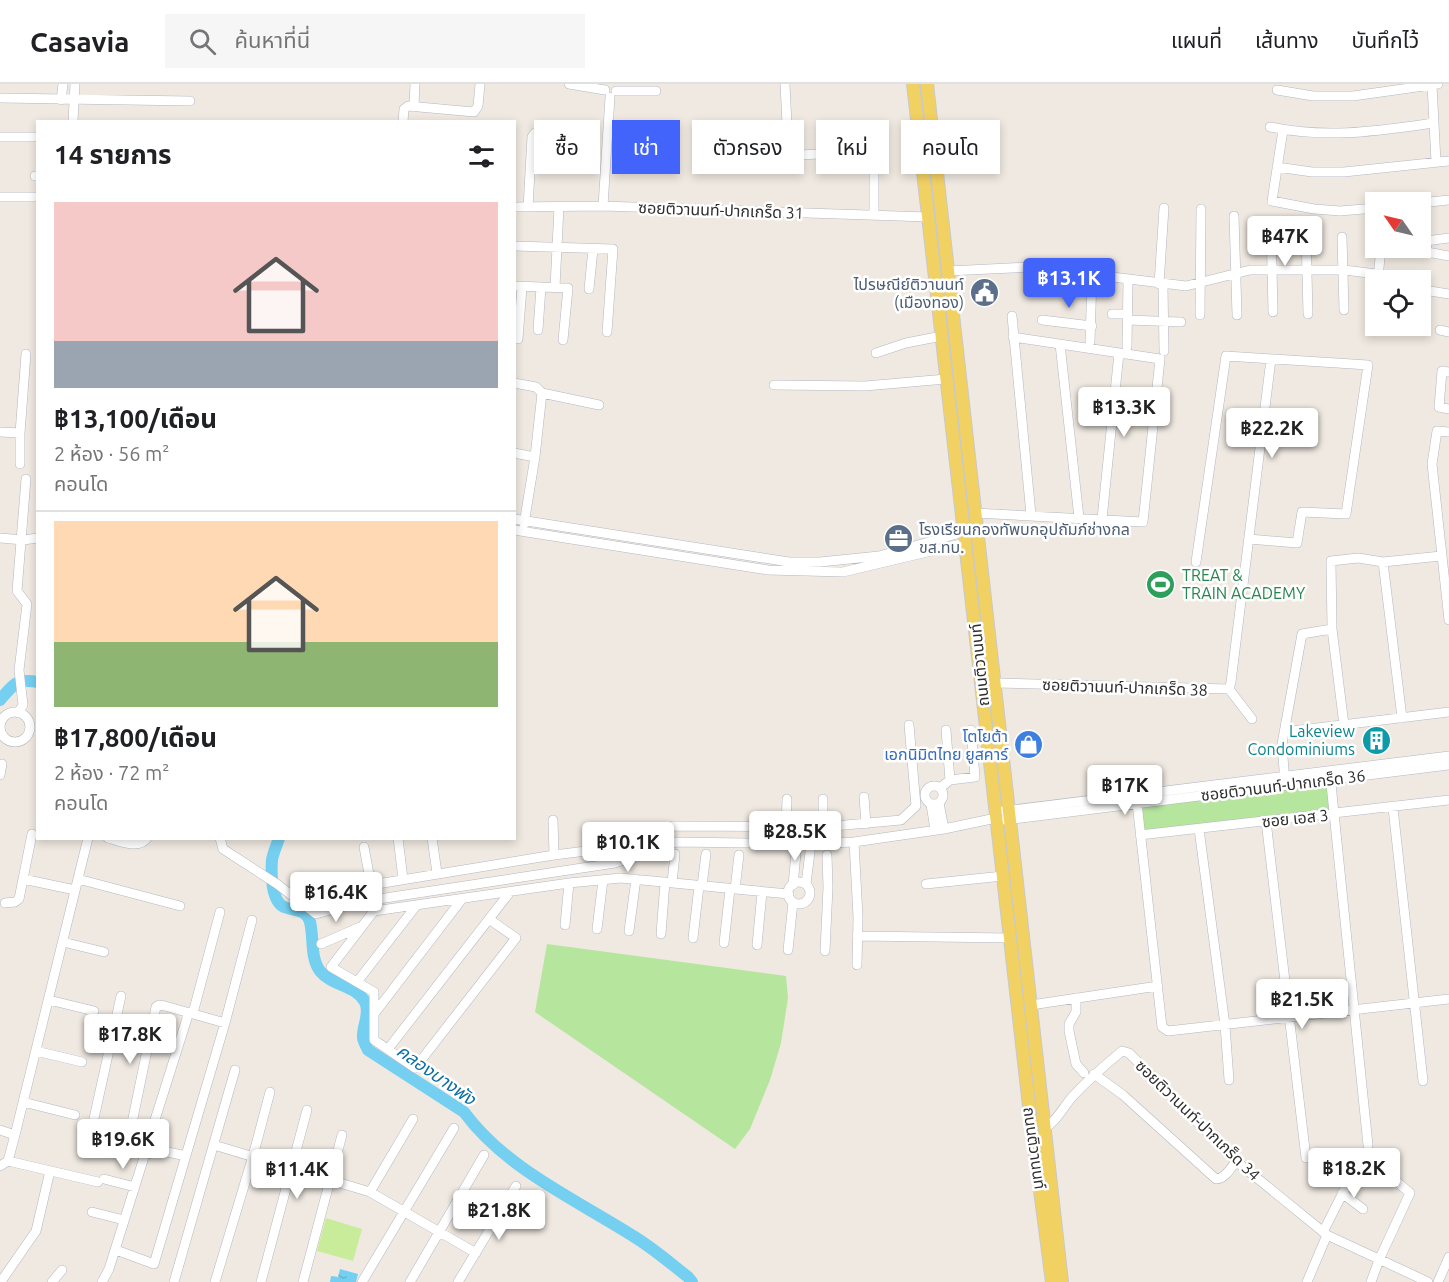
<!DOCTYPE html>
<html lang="th">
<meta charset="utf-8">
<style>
:root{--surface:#fff;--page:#f6f6f6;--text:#202124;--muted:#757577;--line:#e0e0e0;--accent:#4264fb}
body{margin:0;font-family:Ubuntu,"Noto Sans Thai",sans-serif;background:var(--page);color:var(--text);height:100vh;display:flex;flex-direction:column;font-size:22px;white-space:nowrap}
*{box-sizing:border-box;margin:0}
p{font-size:20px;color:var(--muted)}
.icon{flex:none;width:33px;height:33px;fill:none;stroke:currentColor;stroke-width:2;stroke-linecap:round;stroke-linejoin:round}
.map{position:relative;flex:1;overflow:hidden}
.drawer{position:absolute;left:36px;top:36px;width:480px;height:720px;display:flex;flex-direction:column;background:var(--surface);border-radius:0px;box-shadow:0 3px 9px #0003}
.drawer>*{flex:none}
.top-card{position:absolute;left:534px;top:36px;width:570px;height:54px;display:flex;gap:12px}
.needle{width:39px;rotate:304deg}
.tools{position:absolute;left:1365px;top:108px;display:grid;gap:12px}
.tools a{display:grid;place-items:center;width:66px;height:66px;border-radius:0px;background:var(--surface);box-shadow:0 3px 9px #0003;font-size:30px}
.price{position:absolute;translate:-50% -51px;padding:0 14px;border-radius:6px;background:#fff;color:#222;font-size:20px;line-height:39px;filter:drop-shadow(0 2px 3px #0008)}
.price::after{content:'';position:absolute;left:50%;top:36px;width:18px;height:14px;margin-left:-9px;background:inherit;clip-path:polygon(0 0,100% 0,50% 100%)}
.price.current{background:var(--accent);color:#fff}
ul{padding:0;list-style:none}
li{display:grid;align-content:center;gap:12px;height:318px;padding:0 18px}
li+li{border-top:2px solid var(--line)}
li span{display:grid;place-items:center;height:186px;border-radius:0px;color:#555}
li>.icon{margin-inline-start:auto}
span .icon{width:108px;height:108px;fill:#fffc;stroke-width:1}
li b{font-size:26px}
h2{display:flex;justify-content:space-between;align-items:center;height:72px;padding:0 18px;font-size:26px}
.chip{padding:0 21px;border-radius:0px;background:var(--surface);box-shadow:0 3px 9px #0003;font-size:21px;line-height:54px}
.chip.current{background:var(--accent);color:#fff}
header{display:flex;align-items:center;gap:36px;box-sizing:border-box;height:84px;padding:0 30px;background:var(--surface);border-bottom:2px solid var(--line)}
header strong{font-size:28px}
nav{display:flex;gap:33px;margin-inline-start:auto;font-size:21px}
.search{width:420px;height:54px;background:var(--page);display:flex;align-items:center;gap:15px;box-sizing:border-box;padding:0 21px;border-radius:0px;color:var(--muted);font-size:22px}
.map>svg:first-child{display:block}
</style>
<header>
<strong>Casavia</strong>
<div class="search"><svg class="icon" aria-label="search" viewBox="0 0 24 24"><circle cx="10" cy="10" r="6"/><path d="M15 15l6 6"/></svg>ค้นหาที่นี่</div>
<nav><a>แผนที่</a><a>เส้นทาง</a><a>บันทึกไว้</a></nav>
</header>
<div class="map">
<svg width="1449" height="1198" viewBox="0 0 1449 1198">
<defs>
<pattern id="water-ripples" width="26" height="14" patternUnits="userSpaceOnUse" patternTransform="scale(1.5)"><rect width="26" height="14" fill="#75cff0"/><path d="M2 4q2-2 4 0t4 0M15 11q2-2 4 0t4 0" fill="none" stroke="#66b2ce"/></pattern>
</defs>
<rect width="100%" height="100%" fill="#efe9e1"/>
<path fill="#b6e59e" d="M1330,699l4,31 -194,21 -2,-29z
M547,860l239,32 2,22 -7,45 -11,37 -20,49 -15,20 -200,-137z"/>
<path fill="#c9ec9a" d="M326,1134l36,11 -9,32 -36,-10z"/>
<path fill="url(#water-ripples)" d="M340,1185l18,5 -2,8h-26l1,-6 7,1z"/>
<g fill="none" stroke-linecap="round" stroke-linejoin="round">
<path stroke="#75cff0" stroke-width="12" d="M0,616c13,-15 16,-22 38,-18
M279,754c-2,7 -6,15 -7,22 -1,13 -1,41 12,47 10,4 23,2 26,15 4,15 0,36 10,49 12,15 36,14 45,31 6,11 -3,24 -2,36 0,3 4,9 5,12l96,62c42,57 111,87 169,124 20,12 37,27 55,41l4,5"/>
<defs>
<path id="minor" d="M569,0l36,6
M785,0l3,61 2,7 11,3 68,-4 5,3v61
M1432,1l4,77
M1277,6l36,6h40l85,-12
M616,7h40
M0,14l190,3
M61,16l2,-16
M414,23l1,-23
M73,38l2,-38
M403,38l1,-13 4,-3 66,6 4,-6 2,-22
M1270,43c58,12 106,4 164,-4
M1283,46l-11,71 42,8 26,2 36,-3
M0,53h38
M1277,83l35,5h32l105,-11
M35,92h3
M0,113h38
M1420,119l29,-3
M603,122l7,-109
M514,123l89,-1 325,11
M528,123l4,-70 3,-4 24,-1
M1234,132l3,99
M1271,140l2,88
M1306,148l2,82
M1342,153l2,73
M1449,154l-23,3 1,11 22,4
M514,162l99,3 -6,83
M948,187l83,-4 155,19 64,-16h94l65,8
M1378,194l3,-30
M1159,200l5,-76
M1163,201l1,66
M514,202l54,2 -5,52
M555,203l4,-80
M589,205l4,-40
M1424,206l25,4
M1112,230h16
M1200,231l1,-106
M1012,232l19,199
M1042,236l50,6
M1128,236l53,2
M538,246l3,-43
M1440,246l9,2
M518,255l4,-52
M1090,258l2,-67
M1060,260l19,174
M1127,263l1,-67
M876,269l30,-10 36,-7
M1449,288l-7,-1 -3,36 10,2
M514,299l22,4 6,6 57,12
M774,301l91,1 81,-7
M0,348l20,1
M1449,348l-12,-1 -5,33 17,156
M514,369l21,4
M20,380v-31l6,-79
M975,429l168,9 17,-163 -147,-22
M514,435l275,43h31l59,-6 85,-24
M1102,435l17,-166
M524,440l11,-67 7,-64
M514,446l254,40 75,2 122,-29
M0,454l23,2 15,-2
M1196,478l30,-206 142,9 -22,149 -44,-2 -5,31 -48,-4
M1383,478l19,156
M995,599l234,6 2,-7 40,-323
M1229,605l23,30
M0 643a15 15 0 1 1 30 0a15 15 0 1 1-30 0Z
M18,629l5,-8 -4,-35 8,-66 -10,-13 9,-112
M1344,641l-12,-96 -1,-68 27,-3 25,4 58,-6
M946,646l4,50
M1284,648l165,-20
M1330,690l38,371
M0,691l2,-11
M1285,699l-3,-39 20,-110 30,-5
M925 711a9 9 0 1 1 18 0a9 9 0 1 1-18 0Z
M940,704l10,-8 25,-3 -4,-47
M1136,710l26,233 6,4 281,-32
M864,713l2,27
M939,719l5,26
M931,720l4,26
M1393,724l30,273
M995,728l454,-56
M553,736l1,35
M1005,736l444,-55
M1266,737l40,337
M786,743l1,-28
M823,743v-28
M1199,745l26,196 4,55
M1140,751l309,-35
M108,754c13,3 30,12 39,0
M220,754l3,11 54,35 39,30 43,-12 256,-39 61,-21 135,2 43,-2 90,-13 52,-11
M398,754l5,41
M432,754l5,35
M854,758l4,75 -1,48
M364,763l7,38 183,-30 64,-8 55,-21 150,1 78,-7 15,-14 -7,-81
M23,795l52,11
M78,795l102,27
M788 809a11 11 0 1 1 22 0a11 11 0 1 1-22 0Z
M672,799l3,-29
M806,800l5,-40
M926,800l77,-8
M793,801l4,-42
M702,802l4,-32
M735,805l4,-34
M5,819l10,-1 4,-3 13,-65
M489,835l27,19 -101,130 -41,-28v-48l-43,-25 43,-56 195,-28 52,-5 168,16
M565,841l4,-42
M597,845l6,-49
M629,847l7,-52
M661,850l4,-52
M857,852l153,2
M693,854l6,-52
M63,858l41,10
M724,859l6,-54
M321,860l39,-17
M757,861l5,-53
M788,866l5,-48
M825,867l3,-64 -1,-32
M357,898l59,-76
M121,912l-32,145 52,8
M1076,914v14l-7,12v7l7,33 8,9
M49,916l45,11
M1031,921l127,-19
M193,929l27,-101
M374,930l88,-115
M388,965l122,-157
M36,967l46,11
M1094,990l29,21 93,84c9,0 15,-11 20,-18
M23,1018l52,13
M1045,1044c13,-8 18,-21 28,-32 15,-16 32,-31 49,-45l7,2 107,108 91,74 101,47
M0,1046l15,5
M141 1064a6 6 0 1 1 12 0a6 6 0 1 1-12 0Z
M148,1058l41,-130
M214,1061l156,47 106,61
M127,1063l29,-140 3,-2 6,1 60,17
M154,1065l32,7
M8,1077l90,21
M0,1082l8,-5 7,-26 73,-297
M104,1095l31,8
M370,1108l43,-73
M1342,1109l21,16
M92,1128l32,8
M1323,1148l40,-79
M116,1166l38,14 71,-241 27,-103
M2,1196l34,-49 14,-60
M52,1198l10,-12
M102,1198l7,-13 36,-115
M174,1198l61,-212
M215,1198l38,-126 17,-64
M261,1198l46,-172
M303,1198l39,-147
M362,1198l92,-154
M410,1198l74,-127
M458,1198l58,-96
M1307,1198l20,-47
M1371,1198l8,-22 31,-67 -14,-12
M1438,1198l11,-25"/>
<path id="major" d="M913,0l116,1022 23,176
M927,0l135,1198"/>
</defs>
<use href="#minor" stroke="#b4b7c1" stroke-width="10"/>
<use href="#major" stroke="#c9c9c9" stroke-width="14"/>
<use href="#minor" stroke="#fff" stroke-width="9"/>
<use href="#major" stroke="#f2d163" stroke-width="12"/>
</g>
<defs>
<symbol id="civic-disc" viewBox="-11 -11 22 22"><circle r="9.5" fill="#5c6f8a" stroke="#fff"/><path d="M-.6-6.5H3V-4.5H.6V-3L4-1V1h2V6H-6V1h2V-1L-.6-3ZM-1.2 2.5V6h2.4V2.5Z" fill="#fff"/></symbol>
<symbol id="office-disc" viewBox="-11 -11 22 22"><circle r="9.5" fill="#5c6f8a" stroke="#fff"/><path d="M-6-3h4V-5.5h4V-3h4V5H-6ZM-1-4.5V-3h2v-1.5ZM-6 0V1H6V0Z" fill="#fff"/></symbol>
<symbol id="stadium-disc" viewBox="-11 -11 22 22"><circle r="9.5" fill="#2e9e5b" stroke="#fff"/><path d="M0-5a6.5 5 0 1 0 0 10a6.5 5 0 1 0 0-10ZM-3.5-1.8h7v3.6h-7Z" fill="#fff"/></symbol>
<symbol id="building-disc" viewBox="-11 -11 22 22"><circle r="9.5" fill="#0f9aa8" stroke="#fff"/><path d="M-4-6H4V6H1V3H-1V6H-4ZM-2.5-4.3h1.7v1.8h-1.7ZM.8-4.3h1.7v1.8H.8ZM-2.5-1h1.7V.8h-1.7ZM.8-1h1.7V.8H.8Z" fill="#fff"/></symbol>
<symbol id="shop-disc" viewBox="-11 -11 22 22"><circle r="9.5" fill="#3f7fe0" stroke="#fff"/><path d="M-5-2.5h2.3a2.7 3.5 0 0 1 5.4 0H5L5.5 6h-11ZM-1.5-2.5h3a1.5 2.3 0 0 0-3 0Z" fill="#fff"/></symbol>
</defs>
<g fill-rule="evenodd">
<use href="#civic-disc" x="968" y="192" width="33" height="33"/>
<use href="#office-disc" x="882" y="438" width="33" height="33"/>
<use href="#stadium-disc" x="1144" y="484" width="33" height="33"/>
<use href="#building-disc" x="1360" y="640" width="33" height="33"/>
<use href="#shop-disc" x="1012" y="644" width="33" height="33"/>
</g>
<g text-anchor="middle" stroke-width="5" stroke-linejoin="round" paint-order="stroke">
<g font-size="16" fill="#2e2e2e" stroke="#fff">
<text transform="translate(721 126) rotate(2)" y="6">ซอยติวานนท์-ปากเกร็ด 31</text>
<text transform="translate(979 581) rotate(-96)" y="6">ถนนติวานนท์</text>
<text transform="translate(1125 603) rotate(2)" y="6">ซอยติวานนท์-ปากเกร็ด 38</text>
<text transform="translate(1283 701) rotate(-7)" y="6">ซอยติวานนท์-ปากเกร็ด 36</text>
<text transform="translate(1295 734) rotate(-6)" y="6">ซอย เอส 3</text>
<text transform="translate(1198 1036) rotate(44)" y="6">ซอยติวานนท์-ปากเกร็ด 34</text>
<text transform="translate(1035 1064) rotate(82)" y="6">ถนนติวานนท์</text>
</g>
<g font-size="16" fill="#4e5e75" stroke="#fff" text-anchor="end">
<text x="964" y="206">ไปรษณีย์ติวานนท์<tspan x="964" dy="18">(เมืองทอง)</tspan></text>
<text x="919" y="451" text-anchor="start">โรงเรียนกองทัพบกอุปถัมภ์ช่างกล<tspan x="919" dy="18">ขส.ทบ.</tspan></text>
</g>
<g font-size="16" fill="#27864d" stroke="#fff" text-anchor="start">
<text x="1182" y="497">TREAT &amp;<tspan x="1182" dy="18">TRAIN ACADEMY</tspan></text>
</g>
<g font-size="16" fill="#0d838f" stroke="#fff" text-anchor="end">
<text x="1355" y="653">Lakeview<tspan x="1355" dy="18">Condominiums</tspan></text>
</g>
<g font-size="16" fill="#366cbe" stroke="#fff" text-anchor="end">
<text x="1008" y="658">โตโยต้า<tspan x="1008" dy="18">เอกนิมิตไทย ยูสคาร์</tspan></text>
</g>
<g font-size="18" font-style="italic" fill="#0d6fa3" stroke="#fff">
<text transform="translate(436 991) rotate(35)" y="6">คลองบางพัง</text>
</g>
</g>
</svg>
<div class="tools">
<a><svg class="needle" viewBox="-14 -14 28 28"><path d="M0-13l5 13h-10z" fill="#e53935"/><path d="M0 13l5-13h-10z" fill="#757577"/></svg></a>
<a><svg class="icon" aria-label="locate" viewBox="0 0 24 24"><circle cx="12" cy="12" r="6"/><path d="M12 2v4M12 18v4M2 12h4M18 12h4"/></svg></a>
</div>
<b class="price" style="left:1285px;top:183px">฿47K</b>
<b class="price current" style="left:1069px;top:225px">฿13.1K</b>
<b class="price" style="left:1124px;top:354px">฿13.3K</b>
<b class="price" style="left:1272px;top:375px">฿22.2K</b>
<b class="price" style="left:1125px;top:732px">฿17K</b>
<b class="price" style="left:795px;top:778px">฿28.5K</b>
<b class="price" style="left:628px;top:789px">฿10.1K</b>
<b class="price" style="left:336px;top:839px">฿16.4K</b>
<b class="price" style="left:1302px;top:946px">฿21.5K</b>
<b class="price" style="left:130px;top:981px">฿17.8K</b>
<b class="price" style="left:123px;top:1086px">฿19.6K</b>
<b class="price" style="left:1354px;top:1115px">฿18.2K</b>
<b class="price" style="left:297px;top:1116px">฿11.4K</b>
<b class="price" style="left:499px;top:1157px">฿21.8K</b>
<div class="top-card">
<a class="chip">ซื้อ</a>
<a class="chip current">เช่า</a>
<a class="chip">ตัวกรอง</a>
<a class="chip">ใหม่</a>
<a class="chip">คอนโด</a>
</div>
<section class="drawer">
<h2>14 รายการ<svg class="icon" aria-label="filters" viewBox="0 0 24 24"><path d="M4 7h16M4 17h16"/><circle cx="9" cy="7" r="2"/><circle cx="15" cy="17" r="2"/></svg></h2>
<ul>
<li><span style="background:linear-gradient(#f6c9c9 75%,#9aa5b1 0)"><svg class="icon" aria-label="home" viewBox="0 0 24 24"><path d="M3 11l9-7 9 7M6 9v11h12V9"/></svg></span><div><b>฿13,100/เดือน</b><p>2 ห้อง · 56 m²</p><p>คอนโด</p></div></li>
<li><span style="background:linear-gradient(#ffd9b3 65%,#8fb573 0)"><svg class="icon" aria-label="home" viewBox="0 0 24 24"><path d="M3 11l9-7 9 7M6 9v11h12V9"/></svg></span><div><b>฿17,800/เดือน</b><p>2 ห้อง · 72 m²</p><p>คอนโด</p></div></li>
</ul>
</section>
</div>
